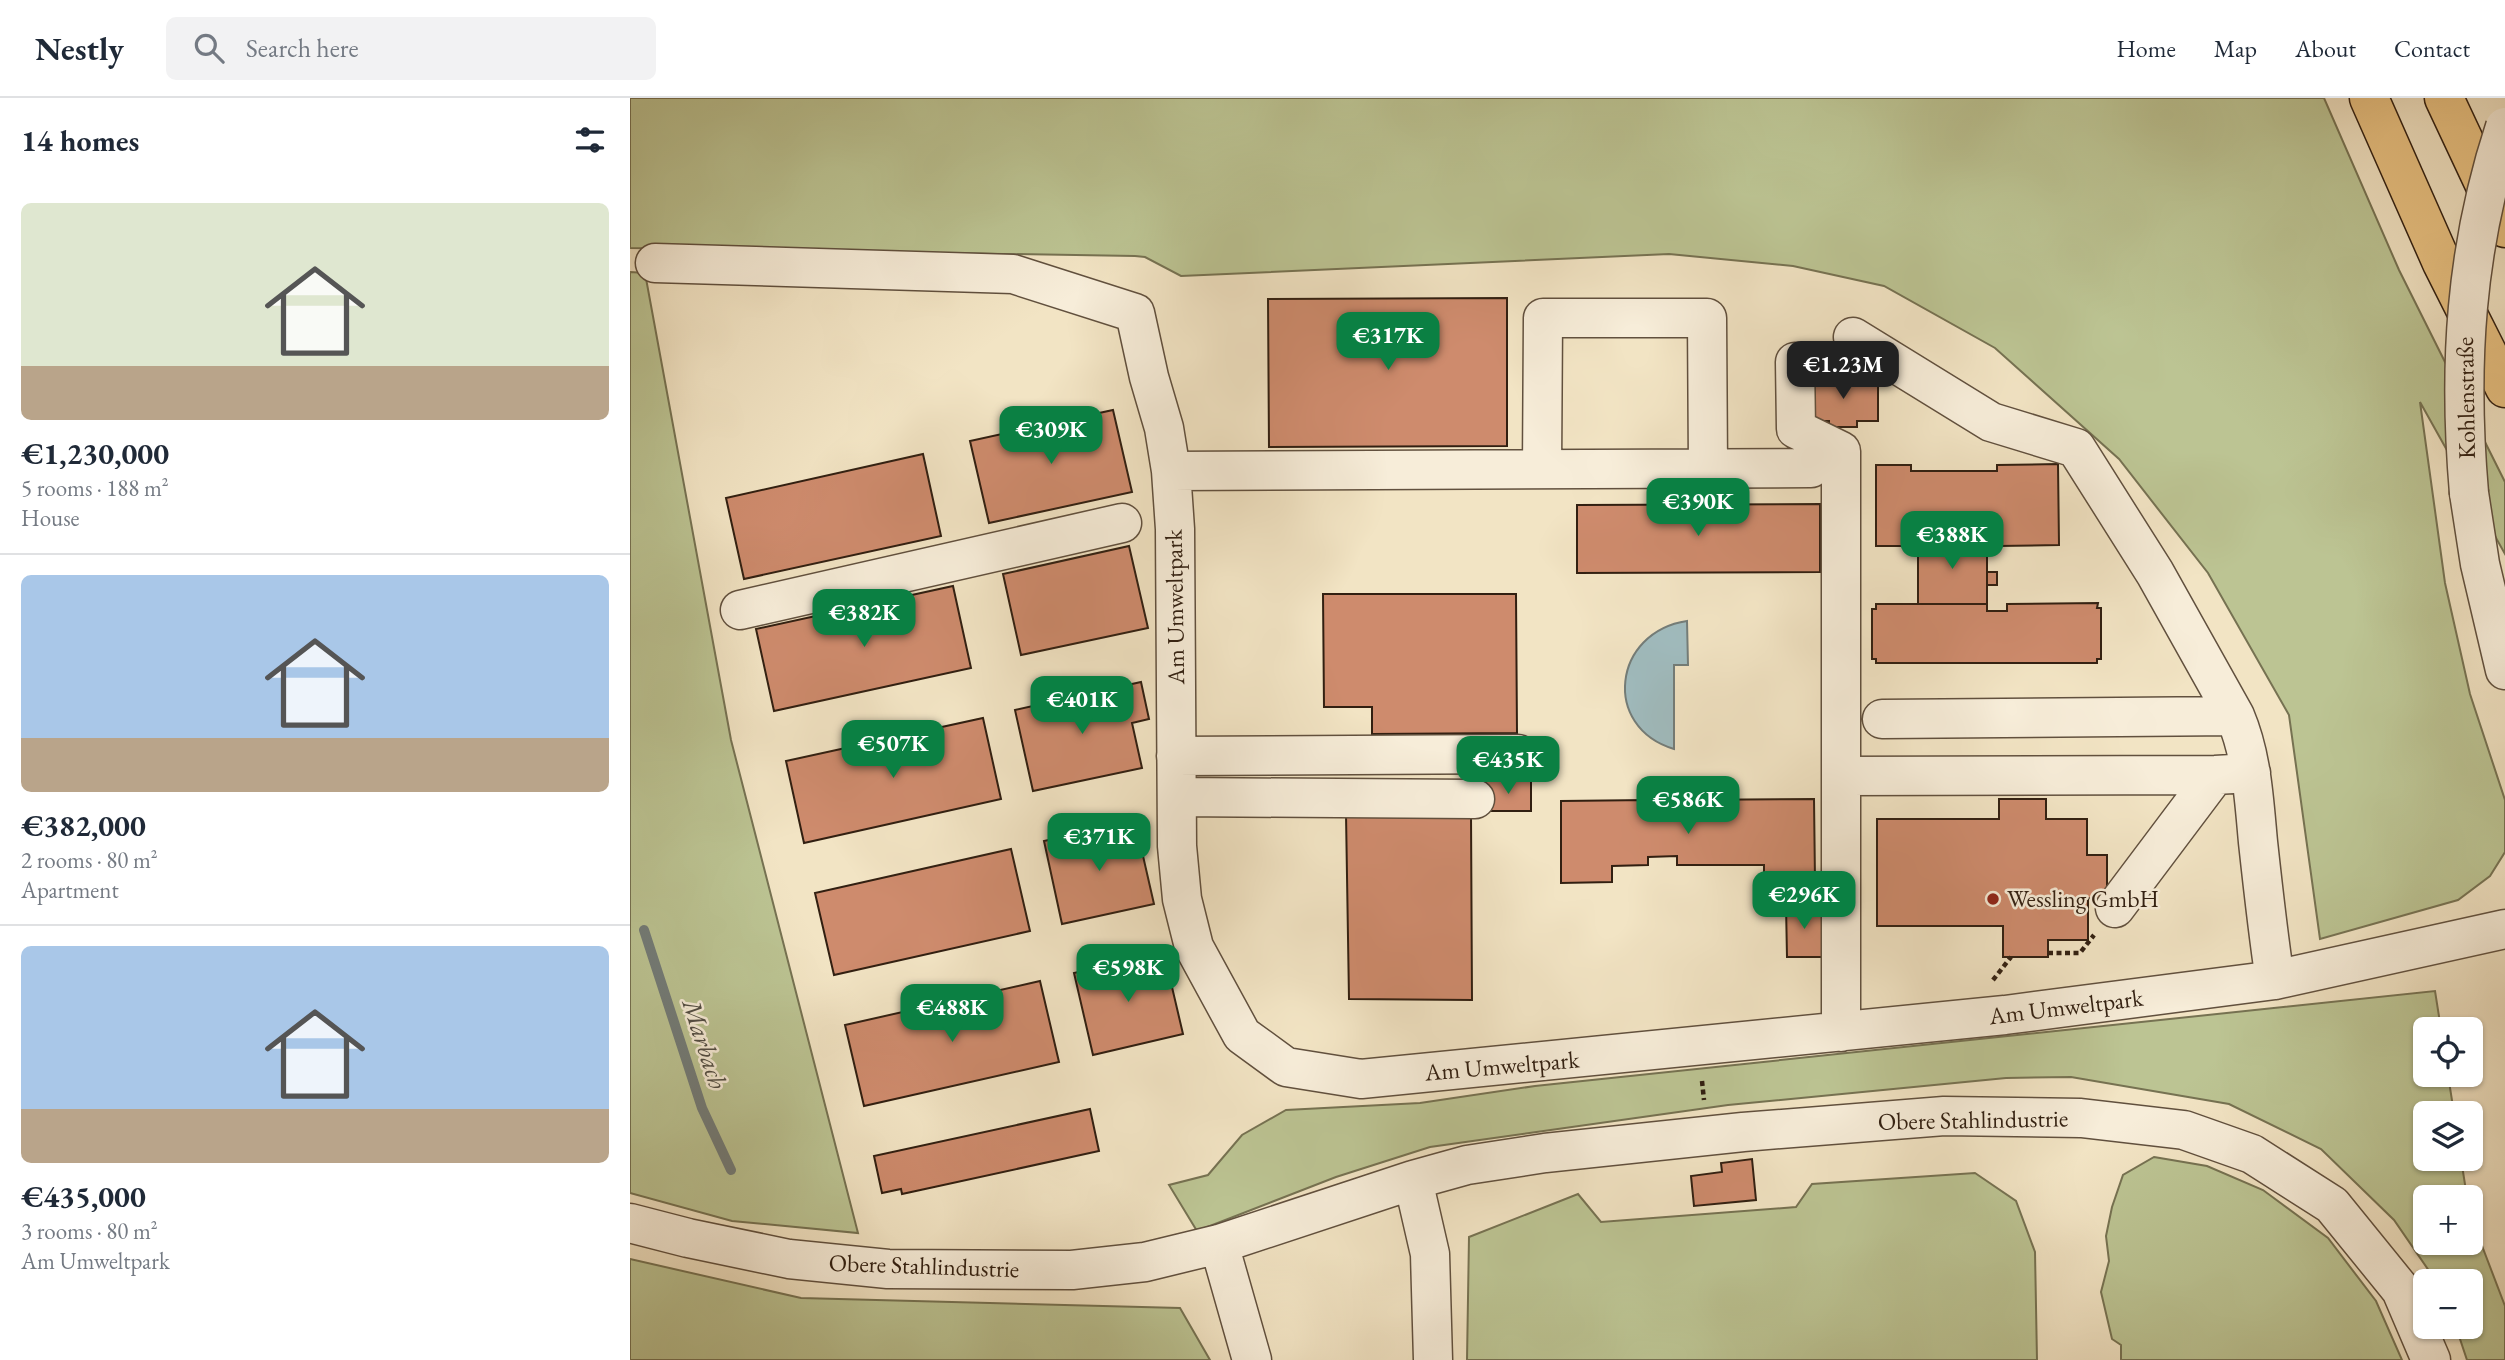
<!DOCTYPE html>
<meta charset="utf-8">
<style>
:root{--surface:#fff;--page:#f2f2f3;--text:#1f2937;--muted:#747a83;--line:#e0e1e3;--accent:#0b8043}
body{margin:0;font-family:"EB Garamond",serif;background:var(--page);color:var(--text);height:100vh;display:flex;flex-direction:column;font-size:26px;white-space:nowrap}
*{box-sizing:border-box;margin:0}
p{font-size:23px;color:var(--muted)}
.icon{flex:none;width:38px;height:38px;fill:none;stroke:currentColor;stroke-width:2;stroke-linecap:round;stroke-linejoin:round}
.map{position:relative;flex:1;overflow:hidden}
.drawer{display:flex;flex-direction:column;background:var(--surface);width:630px}
.drawer>*{flex:none}
.controls{position:absolute;left:1783px;top:919px;display:grid;gap:14px}
.controls a{display:grid;place-items:center;width:70px;height:70px;border-radius:10px;background:var(--surface);box-shadow:0 2px 5px #0004;font-size:35px}
.price{position:absolute;translate:-50% -60px;padding:0 16px;border-radius:14px;background:var(--accent);color:#fff;font-size:23px;line-height:46px;filter:drop-shadow(0 2px 4px #0008)}
.price::after{content:'';position:absolute;left:50%;top:42px;width:21px;height:16px;margin-left:-10px;background:inherit;clip-path:polygon(0 0,100% 0,50% 100%)}
.price.selected{background:#222;color:#fff}
ul{padding:0;list-style:none}
li{display:grid;align-content:center;gap:14px;height:371px;padding:0 21px}
li+li{border-top:2px solid var(--line)}
li span{display:grid;place-items:center;height:217px;border-radius:10px;color:#555}
li>.icon{margin-inline-start:auto}
span .icon{width:126px;height:126px;fill:#fffc;stroke-width:1}
li b{font-size:30px}
h2{display:flex;justify-content:space-between;align-items:center;height:84px;padding:0 21px;font-size:30px}
header{display:flex;align-items:center;gap:42px;box-sizing:border-box;height:98px;padding:0 35px;background:var(--surface);border-bottom:2px solid var(--line)}
header strong{font-size:33px}
nav{display:flex;gap:38px;margin-inline-start:auto;font-size:24px}
.search{width:490px;height:63px;background:var(--page);display:flex;align-items:center;gap:18px;box-sizing:border-box;padding:0 24px;border-radius:10px;color:var(--muted);font-size:26px}
main{display:flex;flex:1;min-height:0}
.map>svg:first-child{display:block}
</style>
<header>
<strong>Nestly</strong>
<div class="search"><svg class="icon" aria-label="search" viewBox="0 0 24 24"><circle cx="10" cy="10" r="6"/><path d="M15 15l6 6"/></svg>Search here</div>
<nav><a>Home</a><a>Map</a><a>About</a><a>Contact</a></nav>
</header>
<main>
<section class="drawer">
<h2>14 homes<svg class="icon" aria-label="filters" viewBox="0 0 24 24"><path d="M4 7h16M4 17h16"/><circle cx="9" cy="7" r="2"/><circle cx="15" cy="17" r="2"/></svg></h2>
<ul>
<li><span style="background:linear-gradient(#dfe7d0 75%,#b9a48a 0)"><svg class="icon" aria-label="home" viewBox="0 0 24 24"><path d="M3 11l9-7 9 7M6 9v11h12V9"/></svg></span><div><b>€1,230,000</b><p>5 rooms · 188 m²</p><p>House</p></div></li>
<li><span style="background:linear-gradient(#a9c7e8 75%,#b9a48a 0)"><svg class="icon" aria-label="home" viewBox="0 0 24 24"><path d="M3 11l9-7 9 7M6 9v11h12V9"/></svg></span><div><b>€382,000</b><p>2 rooms · 80 m²</p><p>Apartment</p></div></li>
<li><span style="background:linear-gradient(#a9c7e8 75%,#b9a48a 0)"><svg class="icon" aria-label="home" viewBox="0 0 24 24"><path d="M3 11l9-7 9 7M6 9v11h12V9"/></svg></span><div><b>€435,000</b><p>3 rooms · 80 m²</p><p>Am Umweltpark</p></div></li>
</ul>
</section>
<div class="map">
<svg width="1875" height="1262" viewBox="0 0 1875 1262">
<rect width="100%" height="100%" fill="#f2e4c4"/>
<filter id="stains"><feTurbulence type="fractalNoise" baseFrequency=".00286" numOctaves="4"/><feColorMatrix values="0 0 0 0 .2 0 0 0 0 .09 0 0 0 0 .02 0 0 0 .5 -.17"/></filter>
<radialGradient id="worn" r=".72"><stop offset=".6" stop-color="#630" stop-opacity="0"/><stop offset="1" stop-color="#630" stop-opacity=".3"/></radialGradient>
<path fill="#bcc493" stroke="#767252" stroke-width="2" d="M0,0h1694l75,172 106,212v72l-85,-152 25,181 25,111 35,106v52l-15,24 -32,24 -138,39 -31,-224 -81,-142 -89,-114 -124,-111 -111,-62 -91,-20 -124,-12 -488,22 -36,-19 -10,-1 -505,-8z
M0,174l15,1 86,467 127,493 -126,-12 -102,-28z
M1805,893l6,38h-15v45l22,1 6,38h-28v45l35,1 6,38h-41v45h45v-25l34,89v54h-38l-11,-33 15,-1v-45h-35l-42,-61 -73,-71 -92,-45 -158,-27 -65,1 -278,27 -298,42 -94,30 -139,54 -28,-46 39,-10 34,-40 44,-25 134,-7 115,-17z
M1524,1059l53,9 56,24 65,48 48,63 26,59h-281v-15l-9,-6 -11,-47 8,-31 -3,-25 6,-29 11,-32z
M1345,1075l41,28 19,51 2,108h-570l2,-123 109,-43 23,28 195,-15 16,-23z
M0,1161l171,39 379,10 30,52h-580z"/>
<path fill="#a0bcbf" stroke="#747d79" stroke-width="2" d="M1057,523l1,44h-14v84c-73,-22 -61,-117 13,-128z"/>
<g fill="none" stroke-linecap="round" stroke-linejoin="round">
<path stroke="#747d79" stroke-width="10" d="M14,832l58,178 29,62"/>
</g>
<path fill="#ce8b6d" stroke="#311f11" stroke-width="2" d="M877,200v148l-238,1 -1,-148z
M1228,277v7h20v39h-21v6h-28v-6h-20l-1,-39h21v-6z
M483,312l19,82 -143,31 -19,-82z
M293,356l18,82 -197,43 -18,-81z
M1428,366l1,81 -61,1v-8l-87,1v7h-35v-81h35v6h86v-6z
M1190,406v68l-243,1v-68z
M1288,441h69v65h-69z
M499,448l19,82 -127,27 -18,-81z
M1357,474h10v13h-10z
M323,488l18,82 -197,43 -18,-82z
M693,496h193l1,139 -145,1v-27h-48z
M1468,505l-1,5h4v51h-4v4h-221v-4h-4v-50h4v-5h111v7h20v-7z
M511,584l8,37 -17,4 10,45 -109,23 -18,-81z
M353,620l18,81 -197,44 -18,-82z
M854,682h47v31h-47z
M1184,701l1,82h-51v-16h-87v-9l-29,1v8l-36,1v16l-51,1v-82l87,-1v10l29,-1 -1,-9z
M1369,701h47v20h41v36h20v44l-19,-1v42h-40v17h-45v-31h-126v-107h122z
M716,716h125l1,186 -123,-1z
M505,723l19,83 -92,20 -18,-83z
M381,751l19,82 -196,44 -19,-82z
M1156,807h36l1,52h-36z
M534,855l19,81 -90,21 -19,-82z
M410,883l19,81 -195,44 -19,-81z
M460,1011l9,42 -197,43 -1,-5 -19,4 -8,-37z
M1122,1061l4,41 -62,6 -3,-30 31,-4 -1,-9z"/>
<g fill="none" stroke-linecap="round" stroke-linejoin="round">
<defs>
<path id="minor" d="M25,165l358,11 122,39 14,64 15,51 7,43 4,58 2,317 5,53 12,48 48,88 44,32 75,12 644,-64 270,-35 230,-51
M1223,239l138,85 85,26 79,125 80,143c17,40 19,83 23,126 5,46 10,92 17,138
M1165,264l1,67 45,22v581
M912,371l1,-151h164l1,150
M541,373l640,-3
M1839,395l11,71 25,106
M110,512l382,-87
M1252,621l353,-3
M546,658l342,-2
M1213,678l372,-1 36,-2
M547,699l298,2
M1485,810l100,-133
M783,1082l17,74 3,106
M0,1125l58,15 101,21 99,10 184,1 73,-8 74,-18 194,-64 54,-15 78,-12 198,-21 201,-16 137,2 103,12 68,24 80,51 69,85 30,70
M589,1146l33,116"/>
<path id="highway" d="M1739,0l73,165 63,125
M1814,0l61,130"/>
</defs>
<use href="#minor" stroke="#61503e" stroke-width="41"/>
<use href="#highway" stroke="#311f11" stroke-width="41"/>
<path stroke="#311f11" stroke-width="4.5" stroke-dasharray="5 3.5" stroke-linecap="butt" d="M1418,855h32l14,-18
M1363,882l18,-23
M1072,983l2,19"/>
<use href="#minor" stroke="#f7edd9" stroke-width="38"/>
<use href="#highway" stroke="#e9c282" stroke-width="38"/>
<defs>
<path id="minor-bridge" d="M1839,395c-11,-127 -4,-244 36,-366"/>
</defs>
<use href="#minor-bridge" stroke="#61503e" stroke-width="41" stroke-linecap="butt"/>
<use href="#minor-bridge" stroke="#f7edd9" stroke-width="38"/>
</g>
<circle fill="#8f2418" stroke="#f7edd9" stroke-width="2.5" cx="1363" cy="801" r="7"/>
<g text-anchor="middle" stroke-width="5" stroke-linejoin="round" paint-order="stroke">
<g font-size="24" fill="#311f11" stroke="#f7edd9">
<text transform="translate(1836 300) rotate(-91)" y="8">Kohlenstraße</text>
<text transform="translate(545 509) rotate(-91)" y="8">Am Umweltpark</text>
<text transform="translate(1436 909) rotate(-7)" y="8">Am Umweltpark</text>
<text transform="translate(872 968) rotate(-5)" y="8">Am Umweltpark</text>
<text transform="translate(1343 1022) rotate(-1)" y="8">Obere Stahlindustrie</text>
<text transform="translate(294 1168) rotate(2)" y="8">Obere Stahlindustrie</text>
</g>
<g font-size="24" fill="#311f11" stroke="#f7edd9" text-anchor="start">
<text x="1377" y="809">Wessling GmbH</text>
</g>
<g font-size="26" font-style="italic" fill="#524e45" stroke="#f7edd9">
<text transform="translate(75 946) rotate(72)" y="9">Marbach</text>
</g>
</g>
<rect width="100%" height="100%" filter="url(#stains)"/>
<rect width="100%" height="100%" fill="url(#worn)"/>
</svg>
<div class="controls">
<a><svg class="icon" aria-label="locate" viewBox="0 0 24 24"><circle cx="12" cy="12" r="6"/><path d="M12 2v4M12 18v4M2 12h4M18 12h4"/></svg></a>
<a><svg class="icon" aria-label="layers" viewBox="0 0 24 24"><path d="M12 4l9 5-9 5-9-5zM3 14l9 5 9-5"/></svg></a>
<a>+</a>
<a>−</a>
</div>
<b class="price" style="left:758px;top:274px">€317K</b>
<b class="price selected" style="left:1213px;top:303px">€1.23M</b>
<b class="price" style="left:421px;top:368px">€309K</b>
<b class="price" style="left:1068px;top:440px">€390K</b>
<b class="price" style="left:1322px;top:473px">€388K</b>
<b class="price" style="left:234px;top:551px">€382K</b>
<b class="price" style="left:452px;top:638px">€401K</b>
<b class="price" style="left:263px;top:682px">€507K</b>
<b class="price" style="left:878px;top:698px">€435K</b>
<b class="price" style="left:1058px;top:738px">€586K</b>
<b class="price" style="left:469px;top:775px">€371K</b>
<b class="price" style="left:1174px;top:833px">€296K</b>
<b class="price" style="left:498px;top:906px">€598K</b>
<b class="price" style="left:322px;top:946px">€488K</b>
</div>
</main>
